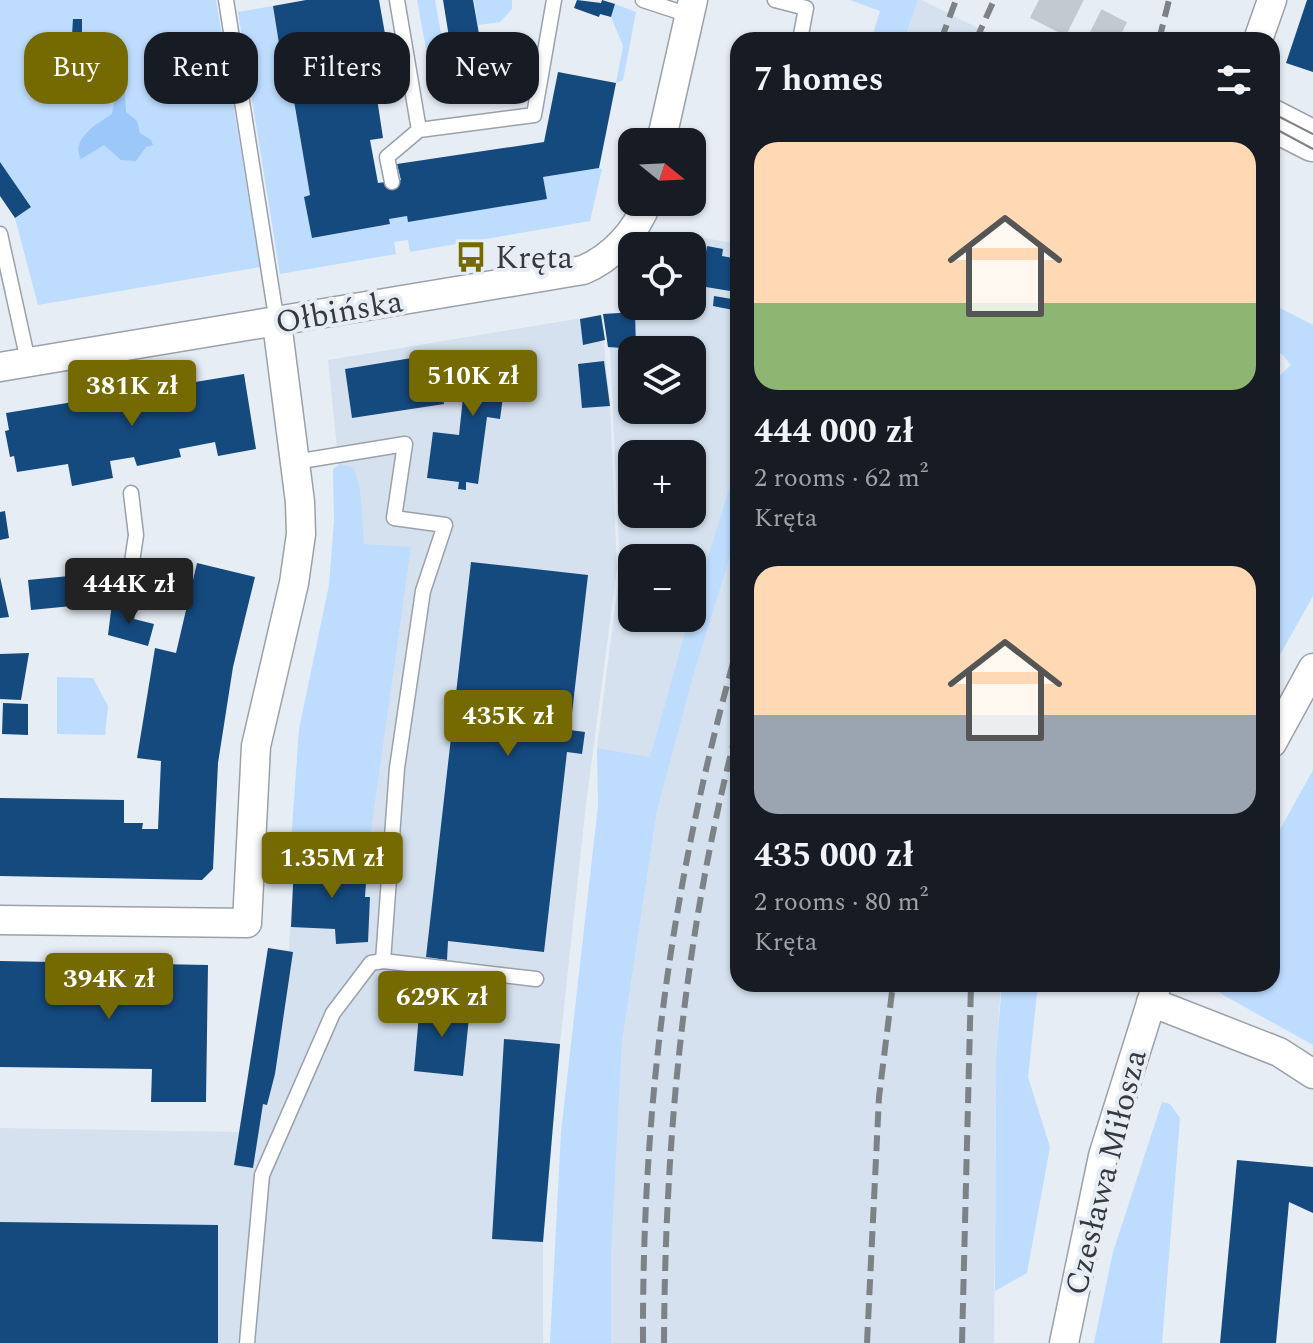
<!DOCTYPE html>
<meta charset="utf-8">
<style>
:root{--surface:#171b24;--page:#20242c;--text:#f1f3f6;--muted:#9ea1a6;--accent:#756a02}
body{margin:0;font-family:Spectral,serif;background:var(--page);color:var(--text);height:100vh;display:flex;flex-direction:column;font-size:30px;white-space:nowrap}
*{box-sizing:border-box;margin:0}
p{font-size:26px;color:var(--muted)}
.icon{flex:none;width:44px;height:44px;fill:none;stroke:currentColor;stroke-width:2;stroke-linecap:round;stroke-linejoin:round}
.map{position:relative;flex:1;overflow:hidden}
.details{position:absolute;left:730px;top:32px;width:550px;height:960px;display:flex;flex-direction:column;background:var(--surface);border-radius:24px;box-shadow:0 2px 6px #0004}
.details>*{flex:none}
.banner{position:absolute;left:24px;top:32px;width:586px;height:72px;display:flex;gap:16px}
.needle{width:52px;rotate:108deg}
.controls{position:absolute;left:618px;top:128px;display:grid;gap:16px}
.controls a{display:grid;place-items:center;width:88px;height:88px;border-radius:16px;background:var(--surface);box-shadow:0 2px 6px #0004;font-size:40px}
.price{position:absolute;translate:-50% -68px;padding:0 18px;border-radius:8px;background:var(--accent);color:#fff;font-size:26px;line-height:52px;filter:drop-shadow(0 2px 4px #0008)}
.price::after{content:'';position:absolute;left:50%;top:48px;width:24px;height:18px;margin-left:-12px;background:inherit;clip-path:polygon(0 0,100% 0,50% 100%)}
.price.selected{background:#222;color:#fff}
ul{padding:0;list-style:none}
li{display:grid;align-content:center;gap:16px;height:424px;padding:0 24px}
li span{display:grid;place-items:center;height:248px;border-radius:24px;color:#555}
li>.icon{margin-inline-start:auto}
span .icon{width:144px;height:144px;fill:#fffc;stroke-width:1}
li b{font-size:34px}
h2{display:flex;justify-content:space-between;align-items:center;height:96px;padding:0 24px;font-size:34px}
.pill{padding:0 28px;border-radius:24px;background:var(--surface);box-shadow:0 2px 6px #0004;font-size:28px;line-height:72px}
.pill.selected{background:var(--accent);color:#fff}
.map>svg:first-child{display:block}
</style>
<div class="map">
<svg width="1313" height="1343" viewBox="0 0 1313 1343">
<rect width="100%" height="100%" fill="#e6edf5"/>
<path fill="#d5e1ef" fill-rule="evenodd" d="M918,0h4l80,40h-98z
M688,235l50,9v217l-46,147v-50h-60v60h57l-39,139 -53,-9 23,-180 -10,-218 -7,-36 32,-2 20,-6h37v-60h-6zM632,350h60v60h-60zM632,454h60v60h-60z
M601,315l9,91 7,162 -31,236 -26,240 -17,198v101h-543v-215l239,4 29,-184 21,2 5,-85 3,-1 47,-348 -16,-156z
M738,531v453h263l-5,73 -2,286h-383v-85l11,-216 35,-231 37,-138z"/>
<path fill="#bddcfe" d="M0,0h216l44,267 -222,38 -23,-87 16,-12 -31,-43z
M417,0h18l9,50 -17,4z
M474,0h38v9l-12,13 -22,3z
M850,0h68l-14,40h-33l9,-29z
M615,4l21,8 -13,68 -7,3 7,-37 -12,-29z
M273,6l7,43 5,-1 25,147 -5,2 8,41 77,-14 -1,-5 18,-3 1,5 135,-44 56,-9 3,1 -12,52 -180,31 -2,-12 -14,2 2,12 -116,20 -42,-262z
M480,56h29l-2,34 -70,11 -7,-35 16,-4 3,9 32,-5z
M1272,304l41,21v271l-41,73v-286l19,-18 -8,-10 -11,-6z
M738,460v71l-44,142 -37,138 -35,231 -11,216v85h-61l11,-211 37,-326 -1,-58 53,9 39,-139h3v-10z
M340,464l14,4 6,22 4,54 47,3 -41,290 -38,-2 -1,20 -23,-1 -1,5 -17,-2 9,-128 30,-144 5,-64 -1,-52z
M57,677l36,1 15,28 -3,29 -48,-1z
M1313,770v275l-88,-49 -10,-7 -1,-5h58v-140z
M1002,984h36l-10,93 22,70 -23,126 -32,18 1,-234z
M1162,1102l8,2 10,14 -18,225h-68l19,-91z"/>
<path fill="#9cc7f9" d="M124,81l2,31 11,9 3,12 11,7 2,5 -7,2 -10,14 -15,-1 -17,-15 -23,14c-11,-20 16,-35 31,-45l6,-32z"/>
<path fill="#154a7f" d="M306,0h73l11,62 -18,3 11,73 -13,2 8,43 23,-3 -4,-16 147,-22 14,-70 58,11 -17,85 -56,9 4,22 -139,23 -1,-6 -18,3 1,5 -78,14 -8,-41 6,-2 -25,-147 -5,2 -7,-44z
M443,0h30l11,62 -30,6z
M577,0l24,3 1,-3 13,4 -4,13 -11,-3 -1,3 -25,-9z
M1307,0h6v72l-27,-9z
M73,19h9v16h-10z
M0,162l31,45 -16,11 -15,-22z
M707,246l16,3 -1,7 16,3 -2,33 -36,-6z
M714,296l24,4v11l-25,-5z
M635,312l1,37 -28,-2 -5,-33z
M601,315l4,25 -22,5 -3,-26z
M468,350l49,5 -4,36 -9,-1 -4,29 -13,-2 -9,67 -12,-2v8l-8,-1 1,-7 -32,-4 6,-46 26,3z
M436,354l8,50 -92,14 -7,-49z
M604,361l6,45 -28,2 -4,-44z
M244,374l12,75 -38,7 -3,-14 -36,7 2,8 -44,9 -3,-9 -24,4 3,17 -41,8 -4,-22 -51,8 -3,-16 -4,1 -5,-26 4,-1 -3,-17z
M5,511l4,27 -9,2v-28z
M471,562l117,13 -18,155 15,2 -3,22 -15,-2 -23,200 -96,-11 -1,19 -21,-3z
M197,563l58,14 -22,90 -15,96 -5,106 -11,11 -202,-4v-78l124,2v23h19l-1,6h16l3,-68 -24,-3 18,-110 21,5z
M111,572l2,30 -82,8 -3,-30z
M0,577l9,40 -9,1z
M112,603l25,6 -3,10 20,5 -6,22 -40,-11z
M29,653l-8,47 -21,-1v-45z
M3,703l25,1v31l-26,-1z
M319,859l24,2v6l24,1 -2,29h5l-2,45 -32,2 -1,-15 -44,-2 3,-62 25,1z
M268,948l25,4 -18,122 -8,31 -4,-1 -10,64 -19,-3z
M0,961l208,4 -2,137h-55l1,-33 -152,-2z
M420,1003l50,5 -7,68 -49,-5z
M504,1039l56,5 -17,198 -51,-3z
M1237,1160l76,7v46l-24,-11 -13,141h-56z
M0,1222l218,3v118h-218z"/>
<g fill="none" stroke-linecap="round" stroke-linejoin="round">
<path stroke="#c3c9d0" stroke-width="40" stroke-dasharray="40 20" stroke-linecap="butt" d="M1039,0l79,40"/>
<defs>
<path id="lane" d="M226,0l51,323
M397,0l22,130
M643,0l46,15
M775,0l31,8 -6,32
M392,182l-5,-25 32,-27 115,-15 20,-115
M0,234l28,127
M295,462l110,-18 -11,74 51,7 -22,66 -26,177 -14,193
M127,596l9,-61 -5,-42
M247,1343l15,-168 71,-162 38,-50 12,-2 153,18"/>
<path id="street" d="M1258,40l14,-40
M661,142l32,-142
M0,367l583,-97c29,-12 54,-39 64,-68
M1272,743l41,-75
M0,920l247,3 9,-177 38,-163 7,-49 -1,-32 -23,-179
M1151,1002l128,50 34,22
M1064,1343l39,-187 54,-172"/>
<path id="secondary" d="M1272,120l41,21"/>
</defs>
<use href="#lane" stroke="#9aa1a8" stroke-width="17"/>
<use href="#street" stroke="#9aa1a8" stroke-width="31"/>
<use href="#secondary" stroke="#9aa1a8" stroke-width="43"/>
<use href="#lane" stroke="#fff" stroke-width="14"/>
<use href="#street" stroke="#fff" stroke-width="28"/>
<use href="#secondary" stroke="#fff" stroke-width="40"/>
<path stroke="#7d8287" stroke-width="2" d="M1272,113l41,21
M1272,127l41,22"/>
<path stroke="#7d8287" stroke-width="6" stroke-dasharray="16 8" stroke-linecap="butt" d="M941,40l15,-40
M976,40l18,-40
M1159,40l10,-40
M643,1343c-1,-243 29,-464 95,-698
M664,1343c1,-208 21,-416 74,-617
M867,1343l12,-246 14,-113
M962,1343l9,-359"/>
</g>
<defs>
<symbol id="bus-bare" viewBox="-9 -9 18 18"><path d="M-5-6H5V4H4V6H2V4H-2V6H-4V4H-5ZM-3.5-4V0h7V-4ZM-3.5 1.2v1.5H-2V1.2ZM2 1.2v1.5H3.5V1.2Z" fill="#756a02" stroke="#e6edf5" stroke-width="2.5" paint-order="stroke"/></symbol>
</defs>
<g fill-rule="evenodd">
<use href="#bus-bare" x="449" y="235" width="44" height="44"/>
</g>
<g text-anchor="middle" stroke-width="8" stroke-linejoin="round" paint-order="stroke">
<g font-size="32" fill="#373a3d" stroke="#e6edf5" text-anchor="start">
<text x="495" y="268">Kręta</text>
</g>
<g font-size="32" fill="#373a3d" stroke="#e6edf5">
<text transform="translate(339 311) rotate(-10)" y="11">Ołbińska</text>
<text transform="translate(1105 1172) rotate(-76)" y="11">Czesława Miłosza</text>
</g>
</g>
</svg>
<div class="controls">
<a><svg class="needle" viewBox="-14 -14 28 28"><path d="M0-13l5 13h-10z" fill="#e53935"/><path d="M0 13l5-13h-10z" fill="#9ea1a6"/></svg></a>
<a><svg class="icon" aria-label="locate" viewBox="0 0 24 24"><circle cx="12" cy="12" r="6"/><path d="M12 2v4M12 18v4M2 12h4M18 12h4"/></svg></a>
<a><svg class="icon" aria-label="layers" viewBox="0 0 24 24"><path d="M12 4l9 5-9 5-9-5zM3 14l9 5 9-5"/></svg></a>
<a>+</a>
<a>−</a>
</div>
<b class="price" style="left:473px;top:418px">510K zł</b>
<b class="price" style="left:132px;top:428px">381K zł</b>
<b class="price selected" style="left:129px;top:626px">444K zł</b>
<b class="price" style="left:508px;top:758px">435K zł</b>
<b class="price" style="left:332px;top:900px">1.35M zł</b>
<b class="price" style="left:109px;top:1021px">394K zł</b>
<b class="price" style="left:442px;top:1039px">629K zł</b>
<div class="banner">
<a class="pill selected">Buy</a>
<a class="pill">Rent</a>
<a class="pill">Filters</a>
<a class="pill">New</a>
</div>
<section class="details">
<h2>7 homes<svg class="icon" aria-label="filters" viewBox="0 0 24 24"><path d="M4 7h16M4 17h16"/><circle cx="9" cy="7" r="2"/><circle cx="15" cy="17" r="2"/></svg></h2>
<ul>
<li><span style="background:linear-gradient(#ffd9b3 65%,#8fb573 0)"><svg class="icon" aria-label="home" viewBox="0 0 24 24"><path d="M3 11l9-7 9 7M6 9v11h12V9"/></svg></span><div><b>444 000 zł</b><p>2 rooms · 62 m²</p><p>Kręta</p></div></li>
<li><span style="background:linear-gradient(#ffd9b3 60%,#9aa5b1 0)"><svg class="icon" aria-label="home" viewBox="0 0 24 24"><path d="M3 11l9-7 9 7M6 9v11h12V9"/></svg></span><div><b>435 000 zł</b><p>2 rooms · 80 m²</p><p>Kręta</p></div></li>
</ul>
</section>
</div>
